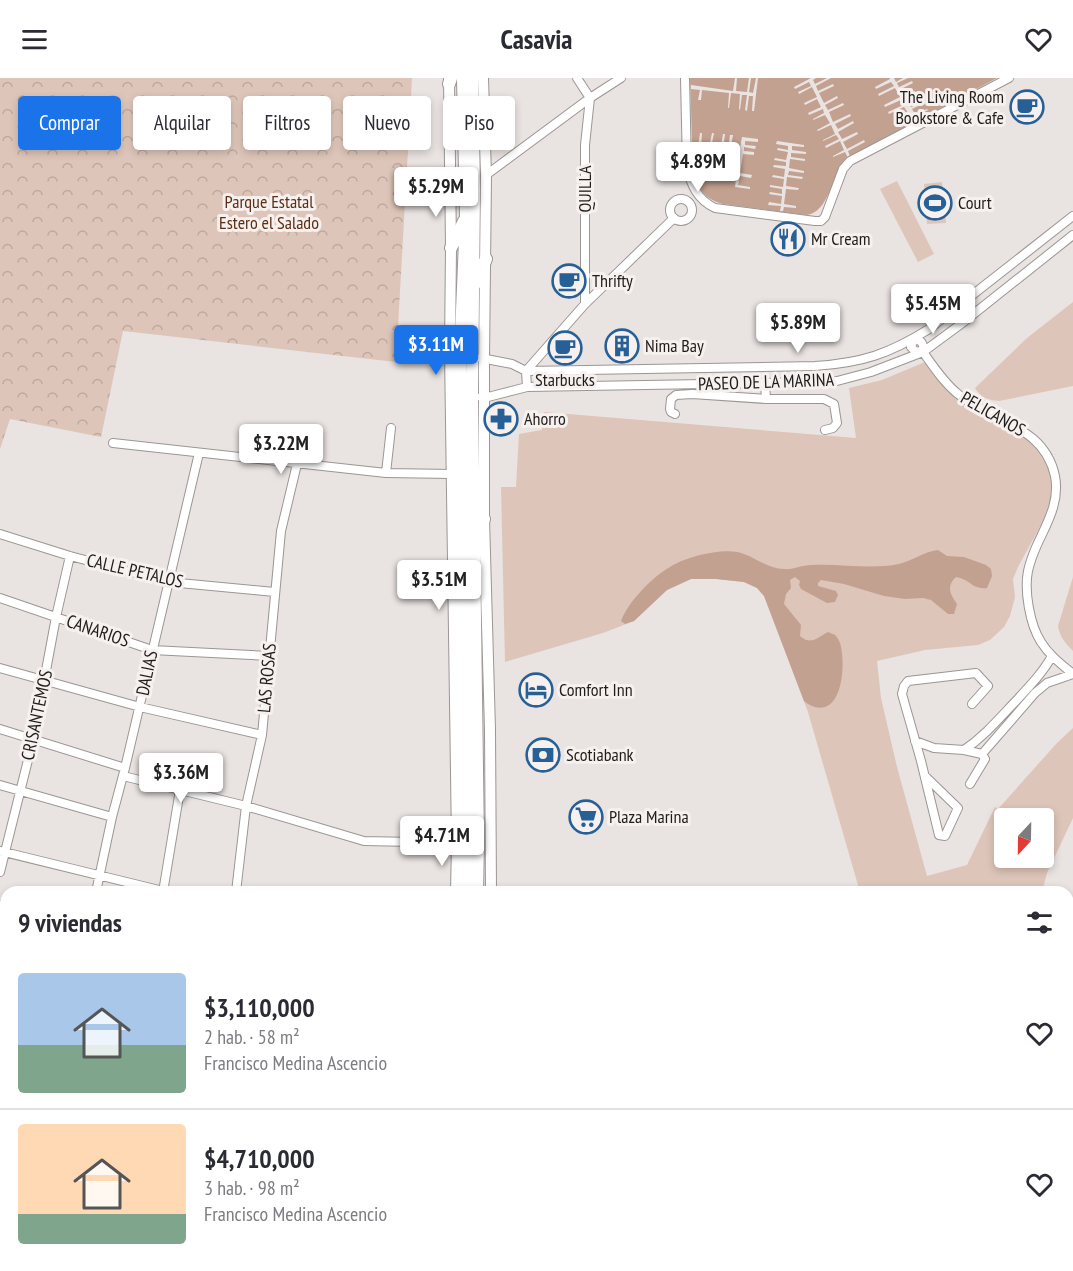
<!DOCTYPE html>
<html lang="es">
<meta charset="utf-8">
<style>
:root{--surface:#fff;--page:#f7f7f7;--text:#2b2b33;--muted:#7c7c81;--line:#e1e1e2;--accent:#1a73e8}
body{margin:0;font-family:"PT Sans Narrow",sans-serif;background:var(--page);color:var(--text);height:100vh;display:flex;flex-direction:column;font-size:22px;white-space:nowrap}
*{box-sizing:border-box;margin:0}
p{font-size:20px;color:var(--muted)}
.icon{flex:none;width:33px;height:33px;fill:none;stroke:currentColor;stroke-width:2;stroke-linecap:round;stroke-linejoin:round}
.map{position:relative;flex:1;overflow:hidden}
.details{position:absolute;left:0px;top:808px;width:1074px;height:386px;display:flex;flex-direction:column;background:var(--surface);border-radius:18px 18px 0 0;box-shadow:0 3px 9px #0003}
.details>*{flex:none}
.guide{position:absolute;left:18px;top:18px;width:600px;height:54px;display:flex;gap:12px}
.needle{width:39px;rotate:202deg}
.controls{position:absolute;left:994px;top:730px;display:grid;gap:12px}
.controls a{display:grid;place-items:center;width:60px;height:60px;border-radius:6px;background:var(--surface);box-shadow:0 3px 9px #0003;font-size:30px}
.price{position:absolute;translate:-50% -51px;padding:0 14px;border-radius:6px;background:#fff;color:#222;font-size:20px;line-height:39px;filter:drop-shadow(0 2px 3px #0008)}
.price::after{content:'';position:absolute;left:50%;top:36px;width:18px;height:14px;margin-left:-9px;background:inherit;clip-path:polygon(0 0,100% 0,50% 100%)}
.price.current{background:var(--accent);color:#fff}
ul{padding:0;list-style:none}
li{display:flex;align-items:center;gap:18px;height:150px;padding:0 18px}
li+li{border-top:2px solid var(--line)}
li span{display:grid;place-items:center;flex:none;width:168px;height:120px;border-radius:6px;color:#555}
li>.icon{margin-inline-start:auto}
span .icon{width:72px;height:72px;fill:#fffc;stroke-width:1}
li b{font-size:26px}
h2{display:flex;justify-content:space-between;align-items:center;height:72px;padding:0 18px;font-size:26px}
.chip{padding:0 21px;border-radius:6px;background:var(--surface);box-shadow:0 3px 9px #0003;font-size:21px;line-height:54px}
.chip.current{background:var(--accent);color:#fff}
header{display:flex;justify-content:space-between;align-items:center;height:78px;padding:0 18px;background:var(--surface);font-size:27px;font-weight:600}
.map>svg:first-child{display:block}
</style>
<header><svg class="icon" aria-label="menu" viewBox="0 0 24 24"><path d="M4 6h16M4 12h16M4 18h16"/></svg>Casavia<svg class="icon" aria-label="heart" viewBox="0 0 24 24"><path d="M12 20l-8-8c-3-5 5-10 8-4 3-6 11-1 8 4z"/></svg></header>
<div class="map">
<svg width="1073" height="1193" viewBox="0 0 1073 1193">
<defs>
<pattern id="park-crowns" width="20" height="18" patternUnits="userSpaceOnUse" patternTransform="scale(1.5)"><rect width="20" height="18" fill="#dec5b9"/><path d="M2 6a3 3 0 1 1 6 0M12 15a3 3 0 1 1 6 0" fill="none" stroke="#bea99e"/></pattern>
</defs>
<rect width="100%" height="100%" fill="#e9e3e1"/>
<path fill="#dec5b9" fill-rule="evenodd" d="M897,103l37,73 -16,8 -38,-73z
M942,104l4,41 -19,1 -3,-40z
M1073,224v84l-74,15c-11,-1 -18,-3 -24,-13l52,-50z
M925,284l35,36 65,37 17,17 11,21 2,20 -7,19 -30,55 -5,12 2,18 -5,19 -6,11 -14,13 -12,5 -53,5 -48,11 4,37 16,69 30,109 40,-11 28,-58 3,2 59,-66 16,-15v90l-26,55 -5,19h-182l-52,-180 -44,-116 -7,-8 -13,-6 -28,-3h-25l-24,11 -33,31 -31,12 -98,29 -4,-175h15l3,-53 23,-4 2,-18 312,26 -7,-50 33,-8zM1005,741h39v39h-39z
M1073,499v74c-8,-8 -13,-14 -15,-25z
M1073,1081v97l-5,3v-99z
M567,1188h485l-13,5h-471z"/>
<path fill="url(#park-crowns)" d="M0,0h412l-16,284 -273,-31 -22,106 -91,-18 -10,30z"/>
<path fill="#c3a190" d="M690,0h307l-149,80c-17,15 -18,55 -42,57l-83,-11c-18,-5 -24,-14 -30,-31z
M938,472l9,6 17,1 22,8 5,4 1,7 -5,12c-15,2 -17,-9 -31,-11 -10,9 -6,17 1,27l-3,10h-6l-17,-14 -8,-2 -18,1 -21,-3 -40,-12 -23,-4 -3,3v3l18,5 2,4 -3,7 -8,1 -26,-14 -2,-4 1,-4 -5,-4 -5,3 1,8 -5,6 -2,10 17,21 -1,11c11,10 18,1 28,-4l7,3c2,2 4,5 5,8 5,16 4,58 -15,64 -8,2 -15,-1 -21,-6l-40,-105 -7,-8 -13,-6 -28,-3h-25l-24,11 -33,31 -9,3 -4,-3c7,-19 31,-44 49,-54 16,-10 48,-18 67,-15 16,3 30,17 47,17 9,1 18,-4 27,-4 29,-2 59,5 88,-1 13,-3 24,-12 39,-14z"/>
<path fill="#e9e3e1" d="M735,0h2l-1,13 11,1 2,-14h2l-2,14 4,1 3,-15h2l-4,33h-2l1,-15h-4l-2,15 -2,-1 2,-15h-5l-2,15 -1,-1 1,-15 -9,-1 -2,15h-1l1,-15 -27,-3 -1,10h-3l2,-10 -9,-1v-4l42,6z
M811,0h5l-3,2 2,4 12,-6h4l-15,8 2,5 15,-7 1,2 -15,7 5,10 13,-7 1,2 -13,7 3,5 15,-7 1,2 -15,7 4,10 17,-8 1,2 -16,8 3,5 15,-8 1,2 -16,9 4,7 15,-7 1,2 -15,8 4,7 17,-9 1,2 -17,9 2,5 -2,2 -3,-6 -12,5v-1l11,-6 -4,-9 -14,7 -1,-2 14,-7 -3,-4 -13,6v-1l12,-6 -4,-9 -13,6 -1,-1 13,-7 -5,-8 -12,5v-1l11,-6 -1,-4 -14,6 -1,-2 13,-6 -4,-8 -12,6 -1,-2 13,-6 -5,-10 -13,7 -1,-2 13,-6 -2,-4 -14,7 -1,-2z
M890,0h4l2,4 7,-4h5l-11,5 2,4 13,-6 1,2 -12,6 4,8 13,-6 2,2 -13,7 4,7 12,-6 1,2 -12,6 3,5 12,-5 1,1 -13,7 1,3 -4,2 -2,-3 -13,7 -1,-2 14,-8 -6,-9 -15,7 -1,-2 15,-7 -2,-5 -16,7 -1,-2 16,-8 -5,-9 -16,8 -1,-2 16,-8 -3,-4 -15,7 -1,-2 15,-8z
M700,55h2l-1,14 8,1 3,-15h2l-3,15 9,2 3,-16h2l-2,16h5l2,-15h3l-3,16 9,2 3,-16 16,2v3l-13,-1v4l11,1 -1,3 -11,-2v4l10,1v3l-11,-1 -3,19 12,2 -1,3 -11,-2 -2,9 12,2v2l-15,-2 4,-31 -6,-1 -1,8h-2l1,-8 -7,-1 -1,9h-2l1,-9h-4l-1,8h-2l1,-9 -7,-1 -1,9 -2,-1 1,-8 -4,-1 -1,7h-2l1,-7 -9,-2 1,-2h5z
M777,63l27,4v2l-12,-1v4l14,2v2l-15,-1v4l14,2v2l-15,-2 -1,9 15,3v2l-15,-2 -1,4 15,2 -1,2 -15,-2 -1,9 13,2 -1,2 -12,-1 -2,15 12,2v2l-12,-1 -1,4h-3l1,-5 -13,-1 1,-3 12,2 1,-8 -13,-2 1,-2 12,2v-5l-12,-2v-2l13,2 1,-8 -12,-2 1,-2 11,2 1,-8 -12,-2 1,-2 12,1v-4l-12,-2 1,-2 11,2 2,-8 -11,-2 1,-2 10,2v-4l-12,-2z"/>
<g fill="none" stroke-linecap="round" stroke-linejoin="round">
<path stroke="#c3a190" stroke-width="2" d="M1069,1193l4,-1"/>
<defs>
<path id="minor" d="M577,0l13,20 -5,47v159
M685,0l2,89c4,19 11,33 28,41l100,13h6l4,-4 18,-48 7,-8 159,-83
M486,97l104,-77 31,-20
M670 132a11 11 0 1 1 22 0a11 11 0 1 1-22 0Z
M923,274l-8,-1 -4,-4 3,-8c8,1 10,5 9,13 10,14 21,31 35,42 35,29 86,31 97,82 5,26 -8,47 -18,69 -4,9 -7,17 -9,26 -4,20 2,54 13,71 8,13 20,22 32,32
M481,280l31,6 14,7 289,-5c47,-3 74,-12 114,-37l144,-113
M765,305l1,16h58l10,5 3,19 -4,5 -8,2
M527,309l-1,-16 59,-67 89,-86
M481,319l3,1 43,-11 288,-5 22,-1 34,-9 52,-20 38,-28 112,-89
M675,336l-4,-2 -1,-3 1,-10 5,-4 16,-1 74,5
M113,365l273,30 66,1
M386,395l5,-45
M0,456l70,22 99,26 105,10
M0,520l152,52 117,6
M0,590l140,39 122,28
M0,651l125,39
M915,663l19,7 30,2 18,4
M964,672c19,-13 33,-29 49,-46 14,-15 29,-30 39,-48
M982,676l53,-61 12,-10 26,-9
M123,698l123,30 118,35 99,2
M925,698l33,32 -13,28 -6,-1 -18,-74 -19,-67 2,-8 4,-5 68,-8 12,13 -16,18
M970,706l15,-25 -3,-5
M0,707l112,32
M0,773l163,40
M0,794l33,-132 23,-123 14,-61
M96,814l16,-75 13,-49 74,-315
M163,814l17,-102
M236,814l10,-86 16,-71 19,-204 16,-67
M0,827h6
M0,895h6
M0,960h6
M0,1026h6
M1068,1062l5,-1
M105,1188l2,5
M477,1193l12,-5"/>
<path id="major" d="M449,0l2,170 -1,103 7,492 -1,49
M483,0l3,97 -2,183v161l6,211 1,162
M125,1193l13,-5
M219,1193l12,-2 25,2
M370,1193l4,-5"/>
<path id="highway" d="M463,0l3,140 -6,139 6,486 -1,49
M472,0l2,111 -2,207 6,447 -1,49
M449,6l2,-6
M451,170l13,-27
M476,205l10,-24
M477,464l7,-23
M145,1193l12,-5
M176,1193l16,-5
M302,1193l9,-5
M326,1193l2,-5"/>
</defs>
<use href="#minor" stroke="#9b9694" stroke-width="10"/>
<use href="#major" stroke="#9b9694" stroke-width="12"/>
<use href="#highway" stroke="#9b9694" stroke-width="14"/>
<use href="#minor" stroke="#fff" stroke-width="8"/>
<use href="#major" stroke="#fff" stroke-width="10"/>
<use href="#highway" stroke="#fff" stroke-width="12"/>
</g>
<defs>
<symbol id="cafe-ring" viewBox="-11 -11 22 22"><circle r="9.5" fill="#f6f1ee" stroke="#276097" stroke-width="1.5"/><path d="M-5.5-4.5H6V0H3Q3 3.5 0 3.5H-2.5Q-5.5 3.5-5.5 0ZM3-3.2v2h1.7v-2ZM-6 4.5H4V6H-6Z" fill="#276097"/></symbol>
<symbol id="stadium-ring" viewBox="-11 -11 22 22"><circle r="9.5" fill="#f6f1ee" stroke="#276097" stroke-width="1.5"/><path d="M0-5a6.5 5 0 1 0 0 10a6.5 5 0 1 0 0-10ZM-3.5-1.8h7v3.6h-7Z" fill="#276097"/></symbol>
<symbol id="restaurant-ring" viewBox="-11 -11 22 22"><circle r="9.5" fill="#f6f1ee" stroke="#276097" stroke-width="1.5"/><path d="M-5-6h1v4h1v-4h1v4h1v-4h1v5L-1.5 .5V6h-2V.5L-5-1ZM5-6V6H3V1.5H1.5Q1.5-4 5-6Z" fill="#276097"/></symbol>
<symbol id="building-ring" viewBox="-11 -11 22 22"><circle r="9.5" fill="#f6f1ee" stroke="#276097" stroke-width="1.5"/><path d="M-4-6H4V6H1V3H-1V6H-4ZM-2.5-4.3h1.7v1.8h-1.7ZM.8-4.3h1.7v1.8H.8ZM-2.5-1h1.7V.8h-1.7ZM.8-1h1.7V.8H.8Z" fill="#276097"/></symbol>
<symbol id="pharmacy-ring" viewBox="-11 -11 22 22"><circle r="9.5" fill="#f6f1ee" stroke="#276097" stroke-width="1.5"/><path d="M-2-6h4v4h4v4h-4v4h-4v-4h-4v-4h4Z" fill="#276097"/></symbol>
<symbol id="hotel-ring" viewBox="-11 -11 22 22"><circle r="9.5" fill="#f6f1ee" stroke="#276097" stroke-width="1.5"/><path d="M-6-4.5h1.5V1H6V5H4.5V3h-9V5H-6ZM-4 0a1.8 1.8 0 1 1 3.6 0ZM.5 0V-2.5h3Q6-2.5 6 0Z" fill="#276097"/></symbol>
<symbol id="bank-ring" viewBox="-11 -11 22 22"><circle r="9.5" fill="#f6f1ee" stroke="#276097" stroke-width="1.5"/><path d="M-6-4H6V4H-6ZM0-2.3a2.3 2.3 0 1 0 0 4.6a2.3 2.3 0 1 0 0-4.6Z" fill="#276097"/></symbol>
<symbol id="supermarket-ring" viewBox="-11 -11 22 22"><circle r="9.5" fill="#f6f1ee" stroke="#276097" stroke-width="1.5"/><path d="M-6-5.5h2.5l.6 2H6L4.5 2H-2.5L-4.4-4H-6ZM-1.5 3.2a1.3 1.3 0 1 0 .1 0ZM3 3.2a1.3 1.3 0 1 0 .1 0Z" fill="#276097"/></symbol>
</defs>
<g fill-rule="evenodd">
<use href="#cafe-ring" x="1008" y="10" width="38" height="38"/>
<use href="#stadium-ring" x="916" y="106" width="38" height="38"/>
<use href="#restaurant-ring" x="769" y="142" width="38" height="38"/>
<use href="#cafe-ring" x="550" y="184" width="38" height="38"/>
<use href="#building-ring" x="603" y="249" width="38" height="38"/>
<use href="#cafe-ring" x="546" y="251" width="38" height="38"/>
<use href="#pharmacy-ring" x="482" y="322" width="38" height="38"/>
<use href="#hotel-ring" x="517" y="593" width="38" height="38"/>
<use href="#bank-ring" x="524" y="658" width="38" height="38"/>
<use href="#supermarket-ring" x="567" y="720" width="38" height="38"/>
</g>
<g text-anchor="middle" stroke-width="6" stroke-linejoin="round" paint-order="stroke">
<g font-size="18" fill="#1f1d1c" stroke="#f6f1ee" text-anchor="start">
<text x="1004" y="25" text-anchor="end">The Living Room<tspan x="1004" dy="21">Bookstore &amp; Cafe</tspan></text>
<text x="958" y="131">Court</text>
<text x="811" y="167">Mr Cream</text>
<text x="592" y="209">Thrifty</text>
<text x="645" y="274">Nima Bay</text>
<text x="565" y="308" text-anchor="middle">Starbucks</text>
<text x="524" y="347">Ahorro</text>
<text x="559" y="618">Comfort Inn</text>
<text x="566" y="683">Scotiabank</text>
<text x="609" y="745">Plaza Marina</text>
</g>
<g font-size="18" fill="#1f1d1c" stroke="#f6f1ee">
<text transform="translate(585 111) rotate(-90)" y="6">QUILLA</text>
<text transform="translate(766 304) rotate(-2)" y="6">PASEO DE LA MARINA</text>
<text transform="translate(993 336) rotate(30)" y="6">PELICANOS</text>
<text transform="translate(135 493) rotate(13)" y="6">CALLE PETALOS</text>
<text transform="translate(98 553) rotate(19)" y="6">CANARIOS</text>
<text transform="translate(147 595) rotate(-78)" y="6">DALIAS</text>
<text transform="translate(267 600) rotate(-85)" y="6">LAS ROSAS</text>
<text transform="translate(37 637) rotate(-78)" y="6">CRISANTEMOS</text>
</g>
<g font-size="18" fill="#5c2e15" stroke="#f6f1ee">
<text x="269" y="130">Parque Estatal<tspan x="269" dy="21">Estero el Salado</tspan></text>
</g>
</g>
</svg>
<div class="controls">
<a><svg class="needle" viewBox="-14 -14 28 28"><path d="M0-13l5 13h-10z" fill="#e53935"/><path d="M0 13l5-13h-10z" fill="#7c7c81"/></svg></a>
</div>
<b class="price" style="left:698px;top:115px">$4.89M</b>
<b class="price" style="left:436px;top:140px">$5.29M</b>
<b class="price" style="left:933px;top:257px">$5.45M</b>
<b class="price" style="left:798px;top:276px">$5.89M</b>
<b class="price current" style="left:436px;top:298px">$3.11M</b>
<b class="price" style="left:281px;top:397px">$3.22M</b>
<b class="price" style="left:439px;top:533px">$3.51M</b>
<b class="price" style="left:181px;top:726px">$3.36M</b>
<b class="price" style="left:442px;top:789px">$4.71M</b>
<div class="guide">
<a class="chip current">Comprar</a>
<a class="chip">Alquilar</a>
<a class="chip">Filtros</a>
<a class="chip">Nuevo</a>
<a class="chip">Piso</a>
</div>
<section class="details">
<h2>9 viviendas<svg class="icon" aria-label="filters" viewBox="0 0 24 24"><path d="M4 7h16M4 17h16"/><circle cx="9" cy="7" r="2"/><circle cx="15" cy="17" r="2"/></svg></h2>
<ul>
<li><span style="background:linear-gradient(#a9c7e8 60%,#7fa58c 0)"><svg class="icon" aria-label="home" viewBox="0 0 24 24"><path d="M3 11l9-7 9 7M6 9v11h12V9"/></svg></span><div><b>$3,110,000</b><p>2 hab. · 58 m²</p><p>Francisco Medina Ascencio</p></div><svg class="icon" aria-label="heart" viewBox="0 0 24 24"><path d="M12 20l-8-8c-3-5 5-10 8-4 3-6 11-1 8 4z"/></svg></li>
<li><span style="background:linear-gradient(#ffd9b3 75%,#7fa58c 0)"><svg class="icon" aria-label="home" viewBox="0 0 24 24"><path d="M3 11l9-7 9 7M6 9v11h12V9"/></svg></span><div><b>$4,710,000</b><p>3 hab. · 98 m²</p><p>Francisco Medina Ascencio</p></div><svg class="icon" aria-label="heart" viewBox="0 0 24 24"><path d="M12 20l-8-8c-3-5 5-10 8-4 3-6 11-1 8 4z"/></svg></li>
</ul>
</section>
</div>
